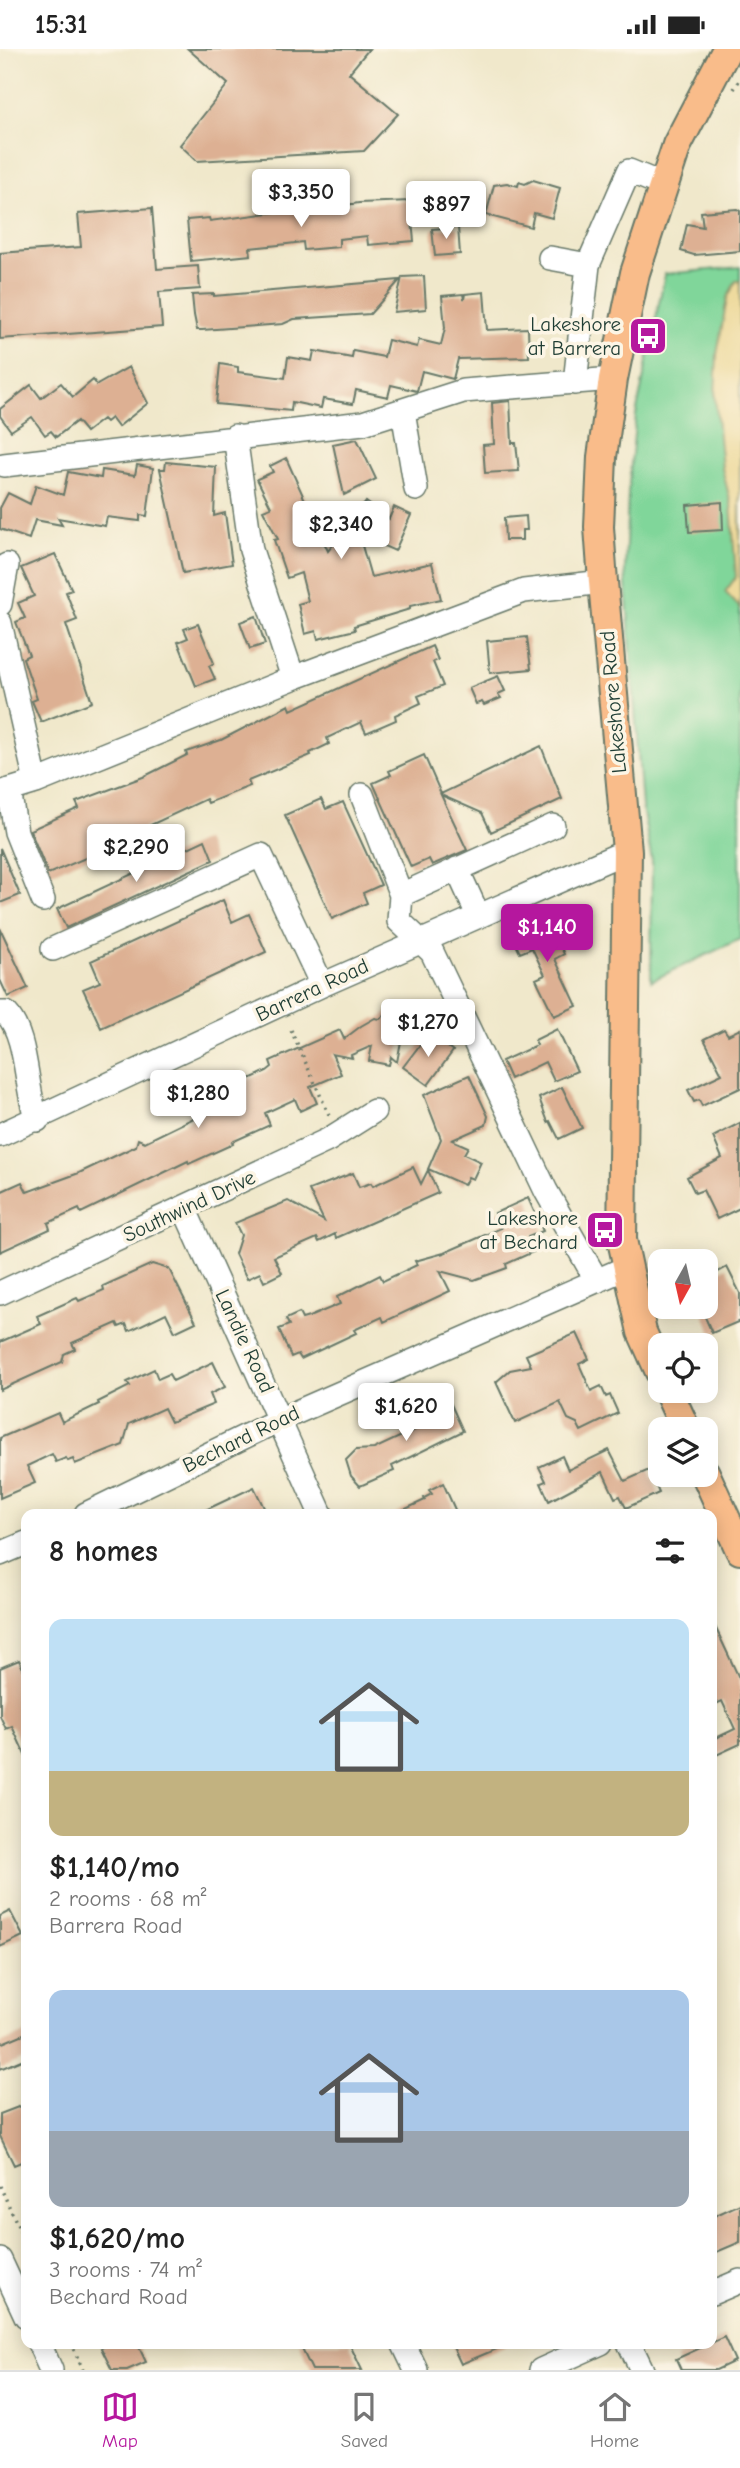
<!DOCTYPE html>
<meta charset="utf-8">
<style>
:root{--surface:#fff;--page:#f6f6f6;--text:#222;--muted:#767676;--line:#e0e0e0;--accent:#b5179e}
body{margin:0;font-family:"Comic Neue",sans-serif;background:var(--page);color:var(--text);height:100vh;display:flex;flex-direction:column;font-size:26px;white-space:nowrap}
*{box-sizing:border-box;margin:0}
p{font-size:23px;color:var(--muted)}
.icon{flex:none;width:38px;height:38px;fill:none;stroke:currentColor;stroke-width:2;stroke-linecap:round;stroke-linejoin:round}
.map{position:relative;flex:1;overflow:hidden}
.details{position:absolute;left:21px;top:1460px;width:696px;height:840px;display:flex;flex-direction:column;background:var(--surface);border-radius:14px;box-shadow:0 4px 18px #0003}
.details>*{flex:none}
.needle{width:46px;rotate:188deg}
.buttons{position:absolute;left:648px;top:1200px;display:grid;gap:14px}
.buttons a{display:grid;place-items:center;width:70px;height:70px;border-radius:14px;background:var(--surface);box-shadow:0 4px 18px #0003;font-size:35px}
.price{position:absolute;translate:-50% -60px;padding:0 16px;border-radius:7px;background:#fff;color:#222;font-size:23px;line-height:46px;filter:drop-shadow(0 2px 4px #0008)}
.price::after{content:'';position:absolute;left:50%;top:42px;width:21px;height:16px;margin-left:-10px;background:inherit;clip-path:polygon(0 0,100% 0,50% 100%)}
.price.selected{background:var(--accent);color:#fff}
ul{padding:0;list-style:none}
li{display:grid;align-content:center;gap:14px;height:371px;padding:0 28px}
li span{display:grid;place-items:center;height:217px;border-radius:14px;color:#555}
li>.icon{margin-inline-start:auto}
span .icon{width:126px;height:126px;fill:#fffc;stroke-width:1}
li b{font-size:30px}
h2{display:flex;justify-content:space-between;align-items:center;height:84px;padding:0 28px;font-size:30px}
.status{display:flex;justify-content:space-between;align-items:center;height:49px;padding:0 35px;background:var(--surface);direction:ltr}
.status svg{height:19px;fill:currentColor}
.menu{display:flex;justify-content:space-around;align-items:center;height:98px;border-top:2px solid var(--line);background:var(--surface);font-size:19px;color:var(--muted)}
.menu a{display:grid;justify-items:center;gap:4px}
.menu .selected{color:var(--accent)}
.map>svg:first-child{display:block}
</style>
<div class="status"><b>15:31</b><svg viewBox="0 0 49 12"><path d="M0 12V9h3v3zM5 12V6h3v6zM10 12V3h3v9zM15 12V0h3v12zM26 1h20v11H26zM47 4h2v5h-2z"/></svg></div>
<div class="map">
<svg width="740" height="2321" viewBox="0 0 740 2321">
<rect width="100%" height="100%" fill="#fcf5e5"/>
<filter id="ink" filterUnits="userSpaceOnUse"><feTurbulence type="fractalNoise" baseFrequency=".0143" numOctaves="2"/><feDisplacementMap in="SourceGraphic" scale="14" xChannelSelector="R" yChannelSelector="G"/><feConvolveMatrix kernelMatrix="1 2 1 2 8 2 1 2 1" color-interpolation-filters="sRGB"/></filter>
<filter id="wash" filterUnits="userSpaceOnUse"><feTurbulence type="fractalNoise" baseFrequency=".00686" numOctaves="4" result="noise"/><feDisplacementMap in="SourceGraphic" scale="28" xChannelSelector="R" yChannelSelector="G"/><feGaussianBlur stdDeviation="1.57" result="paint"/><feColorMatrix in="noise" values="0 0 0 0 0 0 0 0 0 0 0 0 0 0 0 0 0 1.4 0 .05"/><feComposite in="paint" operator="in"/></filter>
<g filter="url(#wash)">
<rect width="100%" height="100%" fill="#f0e8cb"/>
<path fill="#80d69a" stroke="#508a67" stroke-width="2" d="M740,218v672l-89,42 1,-120 -10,-54 -17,-237 3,-77 8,-78 29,-141z"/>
<path fill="#eeda9e" stroke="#868c69" stroke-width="2" d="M736,232h4v327l-15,-16 11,-15 -5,-73 -9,-36 -7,-72 2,-42 10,-56z"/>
<g id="blocks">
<path fill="#ddb093" d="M188,0h181l-20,24 49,41 -34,37 -167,10 -17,-16 48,-61z
M533,131l27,8 -8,30 -18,-5 -3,14 -45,-12 8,-30 13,-2 11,3 1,-4 6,2z
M410,152l4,40 -46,4 -1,-9 -28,3v8l-35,3 -1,-8 -24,3 -29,3 1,7 -60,6 -4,-41 22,-2 1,3 88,-12v3l61,-9z
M152,159l5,61 41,-3 2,23 -41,3 3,35 -162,12v-86l81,-6 -3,-33z
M737,160l3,2v40l-46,4 -13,-4 6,-27 16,3 -2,-15z
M458,178l2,27 -25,2 -3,-27z
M424,227l2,33 -32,3 8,-35z
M400,231l-30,34 -76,5 -11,5 -81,6h-5l-3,-15 -2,-20 22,-1v2z
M484,243l3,38 41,-2 1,29 -71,2 -5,20 -31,-8 -5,20 -26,-6 -3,12 -32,-7 -3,14 -30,-5 -2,9 -29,-6 -1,9 -75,-7 4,-40 18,3v5l47,6 3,-21 24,4 2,-10 38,7 1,-7 31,6 4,-17 29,7 2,-7 22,5 4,-17 -3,-32 21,-2 1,5 1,-5z
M129,318l19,36 -30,24 -7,-9 -5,4 -3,-3 -17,13 -9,-11 -21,16 -5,-6 -6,4 -13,-18 -21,14 -11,-15v-7l31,-24 10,13 20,-15 12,14 20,-17 4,5z
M510,352l2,42h4l3,28 -34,2 -2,-28 11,-1 -2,-41z
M357,390l19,40 -32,16 -11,-51z
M286,409l42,93 38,-49 23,17 5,-12 17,8 -16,36 -36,-16 12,42 61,-14 9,36 -31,7v3l-56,17 1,4 -37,9 -2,-8 -11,3 -7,-30 10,-3 -7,-28 -14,5 -13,-38 4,-1 -15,-29 8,-3 -14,-28 16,-7 -3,-6z
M166,413l50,5 -2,49 11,-3 7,51 -49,9 -23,-104h5z
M137,416l16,3 -6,48 -7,-1v6l-33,-4 -2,9 -47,-8 4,7 -27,-5 -6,19 -29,-10v-21l8,-15 22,11 6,-19 27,10 5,-23 33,6 1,-8 33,5z
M722,453l1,28 -34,2 -2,-27z
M526,467l1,14h-5v10h-17l-1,-22z
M55,505l17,36 -6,2 11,28 -11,4 26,78 -51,20 -9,-21 5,-2 -14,-41 6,-3 -13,-33 9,-4 -7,-15 16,-7 -13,-28z
M256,567l9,28 -15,5 -10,-27z
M198,575l16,39 -5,3 6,13 -19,7 -18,-44 10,-4 -4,-9z
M527,588l4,32 -41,4 -3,-32z
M432,597l6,14 -5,2 10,24 -25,10 3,7 -26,12 1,5 -30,13 -5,-11 -34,16 2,6 -19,9 1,2 -63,26 2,5 -42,17 -2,-4 -79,37 1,4 -80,34 -18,-44 49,-22 -3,-6 67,-25 44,-22 -1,-3 35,-12 68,-35 2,5z
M498,627l7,15 -7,3 3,4 -17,7 -2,-3 -6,2 -7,-16z
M541,697l21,53 -71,33 -9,-19 -41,-18 26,55 -35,15 -3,-6 -18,8 -38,-84 18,-8 -2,-4 35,-16 17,39z
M321,750l5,10 17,-7 38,83 -18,8 4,10 -35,16 -47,-104z
M205,791l8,20 -147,68 -9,-19z
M0,799l20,47 -20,8z
M223,851l9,22 17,-8 17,38 -165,76 -18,-39 17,-7 -9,-21z
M547,870l17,35 -9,5 22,47 -23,10 -18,-37 9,-4 -13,-27 -12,5 -9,-19z
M0,879l28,60 -20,9 -8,-17z
M388,963l18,4 -9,46 -6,-5 -2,8 -20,-4 3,-15 -21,9 1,3 -20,-4 9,20 -31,13 7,16 -17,8 -5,-12 -30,14 5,12 -38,17 1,2 -44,20 -1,-3 -107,52 -2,-4 -31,14 2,6 -50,23v-60l22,-10 5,10 52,-19 57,-27 2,-7 7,3 53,-26 -5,-11 74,-34 5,-4 -2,-6 70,-31 4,9 17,-13 14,-8 5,1z
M557,980l20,42 -23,10 -9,-19 -35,17 -8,-18 35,-16 -2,-5z
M724,980l4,6 12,-6v59l-38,18 -3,-6 -5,2 -6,-12 34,-16 -18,-35z
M429,984l24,18 -25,34 -25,-18z
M469,1026l19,41 -2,9 -34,15 16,7 -4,7 17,8 -8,17 -5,-2 -4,8 -36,-16 13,-30 -17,-44z
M562,1038l20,41 -23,11 -9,-18 -2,1 -9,-24z
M740,1074v85l-23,11 -14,-29 -8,3 -8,-16 35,-19 -9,-21z
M413,1118l8,17 7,-14 10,23 -102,45 -1,-4 -16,8 -2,-4 -43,19 8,16 -18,9 -4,-9 -13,6 -12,-25 6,-19 -6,-12 53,-22 36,20 -15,-31 44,-17 6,14 12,-4 2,3z
M528,1149l15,33 -15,6 7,14 -29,13 1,4 -33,12 -34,-9 10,20 -66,31 -2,-5 -28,13 2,3 -55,26 -3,-5 -7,3 -12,-28 10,-4 -3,-6 13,-6 3,6 7,-2 31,-13 -3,-7 43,-22 3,6 34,-16 -2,-4 29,-8 57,-25 -6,-15z
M152,1215l17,5 27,53 -21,10 -9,-19 -37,18 -3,-7 -7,3 -2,-4 -45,20 3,6 -11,5 -2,8 -62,28v-48l41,-18 -4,-8 40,-18 2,3 25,-11 -1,-4z
M727,1218l13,26v28l-28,12 -7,-16v-38z
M577,1284l12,26 -10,5 12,27 10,-5 5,11 4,-2 8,18 -37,18 -4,-8 -9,-4 -8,-17 -45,21 -19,-41 14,-12 21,-4 -5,-11z
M213,1313l12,25 -15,7 4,10 -43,18 -7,-14 -35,16 -6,21 -48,19 -2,-5 -5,2 -2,-3 -10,4 -4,-8 -25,12 8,17 -35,15v-60l58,-25 4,9 37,-18 -1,-2 32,-16 -3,-4 27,-13 4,10 11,-5 4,7z
M449,1351l14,31 -71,35 2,5 -34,15 -9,-10 -5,-16 10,-10 18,-1 45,-21 -9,-17 20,-10 3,6z
M609,1401l16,31 24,-11 10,23 -33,15 -6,-12 -5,2 -12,-26 -54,29 -8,-18 5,-2 -7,-14 23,-11 6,14z
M443,1434l14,31h-62l30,-14 -1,-2 8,-4 -3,-4z
M254,1438l13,27h-70z
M712,1571l28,60v64l-28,13v-17l23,-11 -13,-28 -10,5z
M19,1611l7,15v82l-14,-31 -6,3 -6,-13v-48z
M10,1862l13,25 -23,11v-31z
M26,1984v25l-26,11v-25z
M26,2055v56l-12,5 -14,-29v-22z
M740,2155v38l-28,12v-37z
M724,2288l11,24 -19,9h-35l-5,-11z
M111,2294h26l9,19 -19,8h-15l-11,-22z
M299,2294h50l13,27h-50z
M451,2294h60l-50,21z"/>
</g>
</g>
<g filter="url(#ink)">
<use href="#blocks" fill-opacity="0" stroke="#687969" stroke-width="2"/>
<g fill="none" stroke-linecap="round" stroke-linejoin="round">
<defs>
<path id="minor" d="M550,209l38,7
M575,334l13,-118 41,-94 34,14
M403,362l13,78
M235,387l16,114 42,128
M4,416l359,-42 100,-32 150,-12
M0,555l7,-39
M0,574l36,159
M9,741l7,42 27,68
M0,744l36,-11 257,-104 231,-87 79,-9
M362,746l39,100 -2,26 33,31 114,239 51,90
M457,820l21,46
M401,846l152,-69
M53,900l208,-94 61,130
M0,964h6c22,23 19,75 31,107
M0,1086l322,-150 305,-134
M184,1159l137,306
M0,1244l328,-153 46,-29
M86,1465l195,-95 347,-152
M0,1505l26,-11
M0,2211l26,56
M712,2244l28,-12
M39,2294l12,27
M403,2294l13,27
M629,2294l13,27
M541,2321l60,-27"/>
<path id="major" d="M660,1323l-18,-40 -20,-92 5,-389 -24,-269 -4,-55 3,-70 11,-78 22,-106 42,-128 50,-96
M668,1342l18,39
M705,1424l35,77"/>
</defs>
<use href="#minor" stroke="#687969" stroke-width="26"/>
<use href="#major" stroke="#687969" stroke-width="32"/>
<path stroke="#687969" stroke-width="3.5" stroke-dasharray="2 5" stroke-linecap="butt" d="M734,40l6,-10
M291,981l39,87
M0,2137l26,58
M71,2294l12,27"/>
<use href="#minor" stroke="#fff" stroke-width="23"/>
<use href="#major" stroke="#f9bc8a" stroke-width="28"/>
</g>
</g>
<defs>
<symbol id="bus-square" viewBox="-11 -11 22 22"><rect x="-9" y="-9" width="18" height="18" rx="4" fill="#b5179e" stroke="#fcf5e5"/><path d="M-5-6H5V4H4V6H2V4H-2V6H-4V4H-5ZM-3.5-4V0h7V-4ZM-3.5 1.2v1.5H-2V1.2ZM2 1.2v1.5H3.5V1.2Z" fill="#fff"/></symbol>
</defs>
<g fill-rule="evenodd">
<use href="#bus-square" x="626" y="265" width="44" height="44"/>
<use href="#bus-square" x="583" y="1159" width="44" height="44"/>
</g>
<g text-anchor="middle" stroke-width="7" stroke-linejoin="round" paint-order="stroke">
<g font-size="21" fill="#1f3d34" stroke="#fcf5e5" text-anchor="end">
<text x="621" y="282">Lakeshore<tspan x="621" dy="24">at Barrera</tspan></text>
<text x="578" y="1176">Lakeshore<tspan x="578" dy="24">at Bechard</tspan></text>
</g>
<g font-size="21" fill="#1f3d34" stroke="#fcf5e5">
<text transform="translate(613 653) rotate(-95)" y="7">Lakeshore Road</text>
<text transform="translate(312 941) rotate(-25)" y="7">Barrera Road</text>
<text transform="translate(189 1157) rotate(-25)" y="7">Southwind Drive</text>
<text transform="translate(245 1292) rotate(65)" y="7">Landie Road</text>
<text transform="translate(241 1390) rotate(-26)" y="7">Bechard Road</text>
</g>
</g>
</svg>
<div class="buttons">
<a><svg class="needle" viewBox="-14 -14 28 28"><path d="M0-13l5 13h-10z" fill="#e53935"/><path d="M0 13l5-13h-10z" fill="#767676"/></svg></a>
<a><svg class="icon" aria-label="locate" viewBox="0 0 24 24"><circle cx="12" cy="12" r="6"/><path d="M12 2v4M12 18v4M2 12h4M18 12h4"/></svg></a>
<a><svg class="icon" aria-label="layers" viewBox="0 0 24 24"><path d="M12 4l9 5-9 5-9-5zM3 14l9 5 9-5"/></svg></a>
</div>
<b class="price" style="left:301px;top:180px">$3,350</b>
<b class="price" style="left:446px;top:192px">$897</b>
<b class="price" style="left:341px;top:512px">$2,340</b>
<b class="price" style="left:136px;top:835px">$2,290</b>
<b class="price selected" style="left:547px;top:915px">$1,140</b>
<b class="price" style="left:428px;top:1010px">$1,270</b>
<b class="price" style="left:198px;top:1081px">$1,280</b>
<b class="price" style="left:406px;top:1394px">$1,620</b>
<section class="details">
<h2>8 homes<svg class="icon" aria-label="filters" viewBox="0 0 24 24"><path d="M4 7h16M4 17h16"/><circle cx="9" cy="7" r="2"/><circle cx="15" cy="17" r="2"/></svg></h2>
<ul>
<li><span style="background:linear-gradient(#bfe0f5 70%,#c2b280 0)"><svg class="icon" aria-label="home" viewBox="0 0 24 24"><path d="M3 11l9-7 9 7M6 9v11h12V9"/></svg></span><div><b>$1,140/mo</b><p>2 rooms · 68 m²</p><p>Barrera Road</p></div></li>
<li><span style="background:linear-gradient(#a9c7e8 65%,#9aa5b1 0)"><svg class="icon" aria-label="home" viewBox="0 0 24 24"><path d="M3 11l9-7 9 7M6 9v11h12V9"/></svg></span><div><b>$1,620/mo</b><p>3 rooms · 74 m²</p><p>Bechard Road</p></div></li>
</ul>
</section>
</div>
<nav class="menu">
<a class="selected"><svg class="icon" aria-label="map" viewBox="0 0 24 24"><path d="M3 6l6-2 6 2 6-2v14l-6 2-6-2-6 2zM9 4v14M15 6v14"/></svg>Map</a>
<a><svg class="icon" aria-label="saved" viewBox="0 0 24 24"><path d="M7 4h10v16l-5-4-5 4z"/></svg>Saved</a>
<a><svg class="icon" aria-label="home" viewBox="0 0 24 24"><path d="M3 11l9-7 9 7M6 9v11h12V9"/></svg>Home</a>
</nav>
